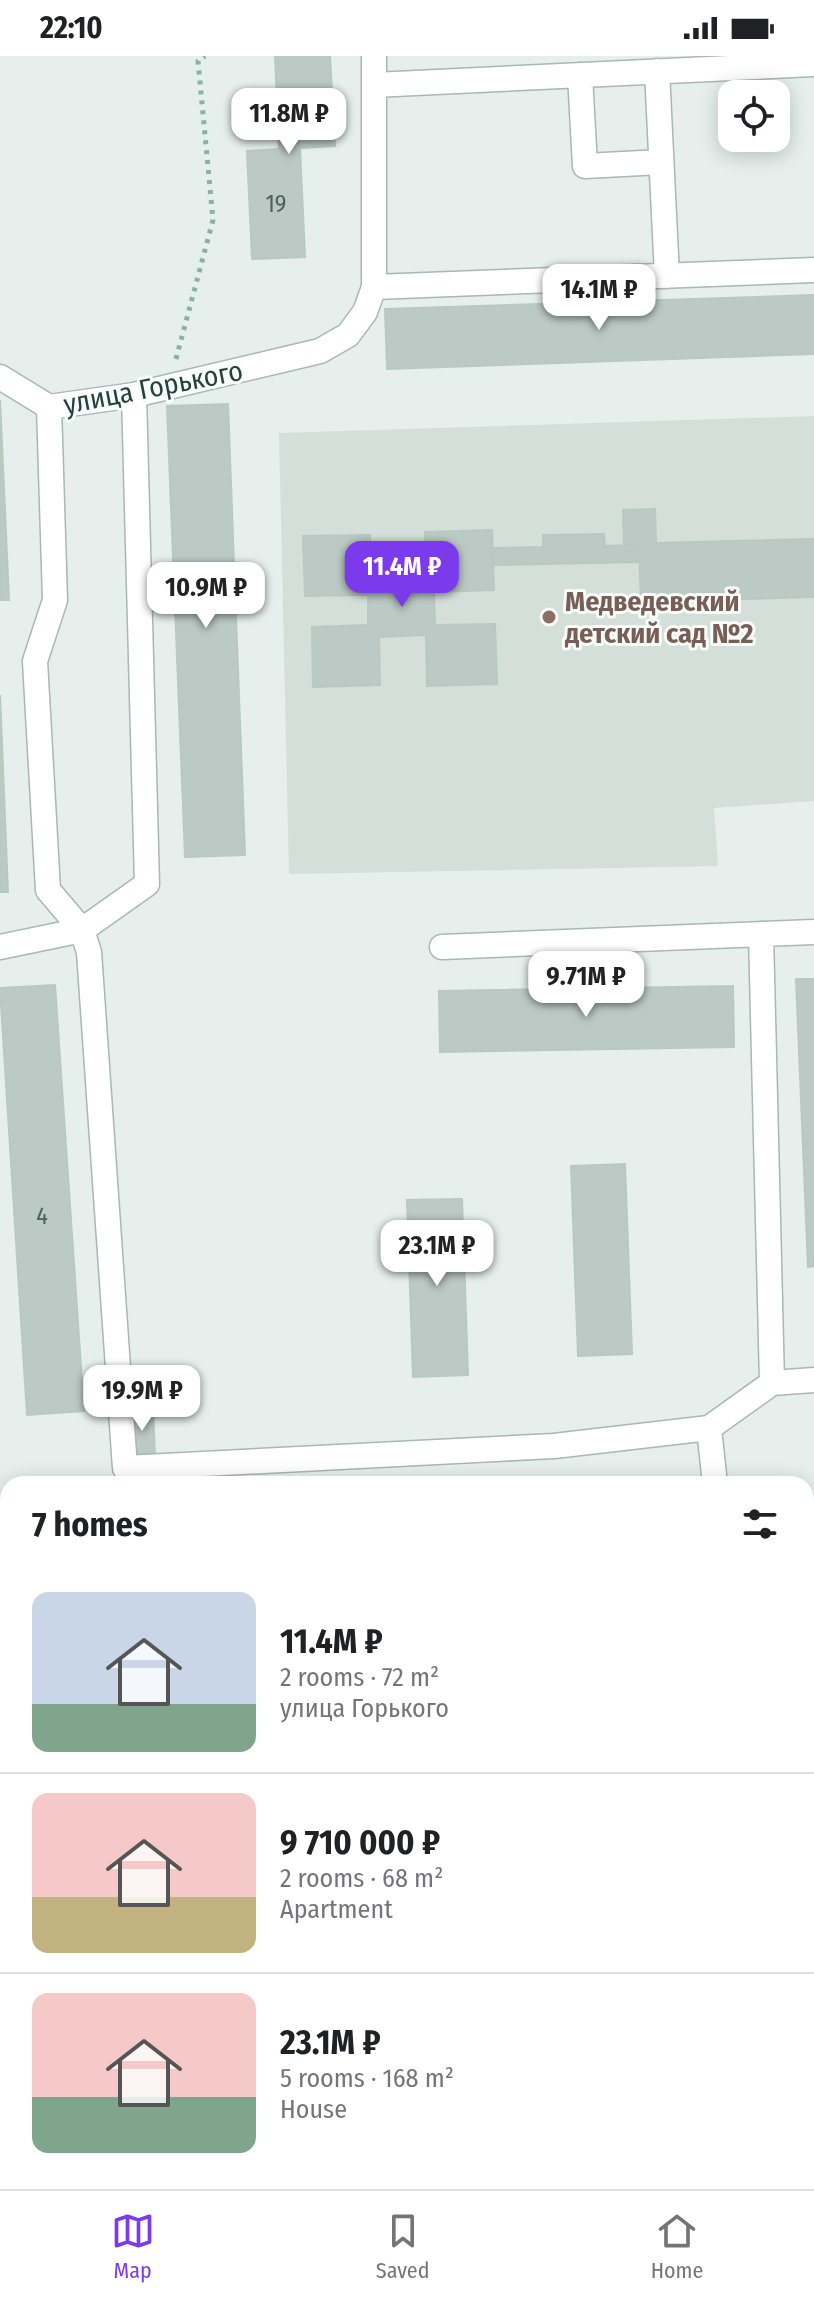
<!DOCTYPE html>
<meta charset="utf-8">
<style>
:root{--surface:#fff;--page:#f2f2f2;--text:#202124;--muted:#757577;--line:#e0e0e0;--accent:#7c3aed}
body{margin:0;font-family:"Fira Sans Condensed",sans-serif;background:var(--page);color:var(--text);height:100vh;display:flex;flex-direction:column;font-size:30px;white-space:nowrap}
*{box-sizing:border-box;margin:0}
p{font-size:26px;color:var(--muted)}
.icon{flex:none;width:44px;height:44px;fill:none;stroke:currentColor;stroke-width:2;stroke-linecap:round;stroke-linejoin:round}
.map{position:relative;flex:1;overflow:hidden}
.sheet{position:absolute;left:0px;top:1420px;width:814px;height:714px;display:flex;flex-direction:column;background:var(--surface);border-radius:24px 24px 0 0;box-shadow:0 4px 20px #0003}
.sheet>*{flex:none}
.tools{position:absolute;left:718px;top:24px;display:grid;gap:16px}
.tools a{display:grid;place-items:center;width:72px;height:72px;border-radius:16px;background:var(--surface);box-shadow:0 4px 20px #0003;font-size:40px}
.price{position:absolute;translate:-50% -68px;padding:0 18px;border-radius:16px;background:#fff;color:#222;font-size:26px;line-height:52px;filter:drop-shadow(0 2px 4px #0008)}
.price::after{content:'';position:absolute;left:50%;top:48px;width:24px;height:18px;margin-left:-12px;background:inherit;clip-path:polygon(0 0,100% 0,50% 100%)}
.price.on{background:var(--accent);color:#fff}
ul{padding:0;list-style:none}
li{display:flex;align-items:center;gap:24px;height:200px;padding:0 32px}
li+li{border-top:2px solid var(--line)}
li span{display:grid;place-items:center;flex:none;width:224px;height:160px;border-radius:16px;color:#555}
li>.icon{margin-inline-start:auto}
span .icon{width:96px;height:96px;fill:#fffc;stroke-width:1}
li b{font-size:34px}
h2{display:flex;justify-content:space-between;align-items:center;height:96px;padding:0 32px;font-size:34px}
.status{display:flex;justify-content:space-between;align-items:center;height:56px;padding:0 40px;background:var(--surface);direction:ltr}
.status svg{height:22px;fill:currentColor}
.menu{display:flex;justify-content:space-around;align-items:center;height:112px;border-top:2px solid var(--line);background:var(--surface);font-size:22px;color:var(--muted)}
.menu a{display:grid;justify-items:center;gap:4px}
.menu .on{color:var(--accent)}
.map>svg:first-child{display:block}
</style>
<div class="status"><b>22:10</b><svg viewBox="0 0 49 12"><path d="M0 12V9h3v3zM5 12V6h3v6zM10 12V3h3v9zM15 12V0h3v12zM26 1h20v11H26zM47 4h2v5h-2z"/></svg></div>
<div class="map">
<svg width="814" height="2133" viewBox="0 0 814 2133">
<rect width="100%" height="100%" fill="#e6efeb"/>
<path fill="#d4dfda" d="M814,360v385l-100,7 4,58 -429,8 -10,-441z
M0,2084l8,2v40h125l22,7h-155z"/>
<path fill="#bbcac4" stroke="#b8c9c2" stroke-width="2" d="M275,0h55l5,90 -35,2 5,109 -53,2 -5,-108 32,-2z
M814,239v59l-427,15 -2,-60z
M0,344l9,200h-9z
M228,348l17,451 -60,2 -18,-451z
M655,453l1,34 158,-4v58l-173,5 -2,-57 -15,1 -1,-36z
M492,474l2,60 -60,2 1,33 60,-1 2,60 -70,2 -1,-51 -47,2 1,48 -67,2 -1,-60 56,-2v-30l-63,1 -2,-60 67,-1 1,42 55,-1 -1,-44z
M604,478l1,12 34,-1 1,17 -147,3 -1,-17 51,-1v-12z
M0,639l8,197h-8z
M796,923h18v287l-6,1z
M55,929l29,426 -57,4 -27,-427z
M733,930l1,61 -294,5 -1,-61z
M625,1108l7,190 -54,2 -7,-190z
M462,1143l6,176 -55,2 -6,-177z
M153,1352l2,49 -25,1 -2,-49z
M8,1794v62h-8v-61z"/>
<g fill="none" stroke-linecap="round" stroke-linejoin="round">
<defs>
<path id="minor" d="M657,15l10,205
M580,19l5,91 76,-4
M374,29l440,-21
M374,231l440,-17
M0,321l49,30
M134,339l13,489 -65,46 7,22 36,516 429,-22 155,-18 63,-45 42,-3
M761,878l11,449
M0,891l82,-17 -34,-40 -13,-229 20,-61 -6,-193 85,-12 186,-44 28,-16 17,-23 9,-25v-231
M442,891l372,-15
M709,1372l6,56
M0,1950l8,1
M806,2097l8,3
M485,2133l1,-7"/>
</defs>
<use href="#minor" stroke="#a8b8b2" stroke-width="27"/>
<path stroke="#86b3a5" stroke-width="5" stroke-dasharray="4 6" stroke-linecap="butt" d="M176,303l37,-139 -15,-159 7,-5"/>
<use href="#minor" stroke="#fff" stroke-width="24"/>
</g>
<circle fill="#8d6e63" stroke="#f7fbf9" stroke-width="3" cx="549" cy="561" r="8"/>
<g text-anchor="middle" stroke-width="6" stroke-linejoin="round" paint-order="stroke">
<g font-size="24" fill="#4a645c">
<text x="276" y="156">19</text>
<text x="42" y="1168">4</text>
</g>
<g font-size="28" fill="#24423a" stroke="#f7fbf9">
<text transform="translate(153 331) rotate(-11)" y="10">улица Горького</text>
</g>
<g font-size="28" font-weight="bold" fill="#785e54" stroke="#f7fbf9" text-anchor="start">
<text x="565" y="555">Медведевский<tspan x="565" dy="32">детский сад №2</tspan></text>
</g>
</g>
</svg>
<div class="tools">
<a><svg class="icon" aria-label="locate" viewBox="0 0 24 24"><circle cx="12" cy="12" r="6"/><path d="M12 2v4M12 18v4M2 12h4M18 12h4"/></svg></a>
</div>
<b class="price" style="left:289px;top:100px">11.8M ₽</b>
<b class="price" style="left:599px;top:276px">14.1M ₽</b>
<b class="price on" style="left:402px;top:553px">11.4M ₽</b>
<b class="price" style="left:206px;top:574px">10.9M ₽</b>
<b class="price" style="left:586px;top:963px">9.71M ₽</b>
<b class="price" style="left:437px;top:1232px">23.1M ₽</b>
<b class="price" style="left:142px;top:1377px">19.9M ₽</b>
<section class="sheet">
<h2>7 homes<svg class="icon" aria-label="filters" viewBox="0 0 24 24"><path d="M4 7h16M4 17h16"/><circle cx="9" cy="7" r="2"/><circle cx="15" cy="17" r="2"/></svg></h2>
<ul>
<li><span style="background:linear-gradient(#c9d6e8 70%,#7fa58c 0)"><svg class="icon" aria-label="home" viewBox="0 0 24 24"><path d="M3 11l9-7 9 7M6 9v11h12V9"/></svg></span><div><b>11.4M ₽</b><p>2 rooms · 72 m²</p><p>улица Горького</p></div></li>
<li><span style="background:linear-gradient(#f6c9c9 65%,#c2b280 0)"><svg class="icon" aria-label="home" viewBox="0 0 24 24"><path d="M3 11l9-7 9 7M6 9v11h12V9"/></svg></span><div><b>9 710 000 ₽</b><p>2 rooms · 68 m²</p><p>Apartment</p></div></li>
<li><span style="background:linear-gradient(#f6c9c9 65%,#7fa58c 0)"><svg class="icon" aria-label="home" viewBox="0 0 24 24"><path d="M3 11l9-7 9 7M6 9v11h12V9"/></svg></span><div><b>23.1M ₽</b><p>5 rooms · 168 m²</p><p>House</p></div></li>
</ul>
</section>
</div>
<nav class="menu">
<a class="on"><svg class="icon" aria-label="map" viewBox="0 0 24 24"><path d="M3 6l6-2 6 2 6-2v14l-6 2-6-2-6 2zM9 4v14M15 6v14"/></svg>Map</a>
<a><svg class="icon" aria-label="saved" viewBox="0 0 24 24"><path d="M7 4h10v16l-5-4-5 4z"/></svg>Saved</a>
<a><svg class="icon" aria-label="home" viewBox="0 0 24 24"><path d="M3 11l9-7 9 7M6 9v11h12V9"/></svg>Home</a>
</nav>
